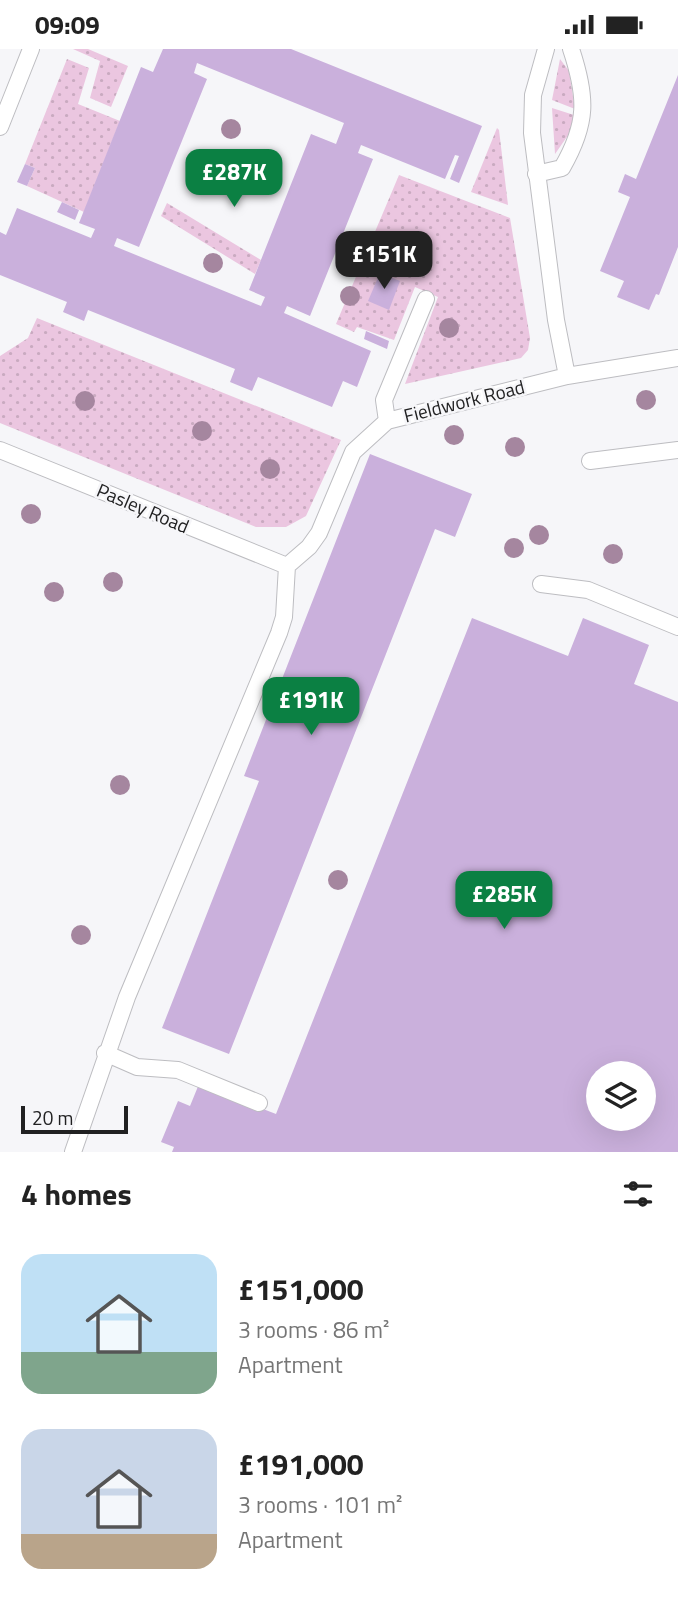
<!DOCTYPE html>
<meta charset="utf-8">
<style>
:root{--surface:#fff;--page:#f6f6f6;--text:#222;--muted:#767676;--accent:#0b8043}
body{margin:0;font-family:"Titillium Web",sans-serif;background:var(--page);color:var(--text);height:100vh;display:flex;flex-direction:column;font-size:26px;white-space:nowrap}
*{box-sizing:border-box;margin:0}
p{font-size:23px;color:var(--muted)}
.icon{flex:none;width:38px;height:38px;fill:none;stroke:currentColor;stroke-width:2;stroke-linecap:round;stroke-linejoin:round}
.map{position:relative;height:1103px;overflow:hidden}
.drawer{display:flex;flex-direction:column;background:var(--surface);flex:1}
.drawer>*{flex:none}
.tools{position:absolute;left:586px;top:1012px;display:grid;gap:14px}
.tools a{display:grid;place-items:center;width:70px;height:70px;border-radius:50%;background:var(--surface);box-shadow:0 7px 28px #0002;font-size:35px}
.scale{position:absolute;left:21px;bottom:18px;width:107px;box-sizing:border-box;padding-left:7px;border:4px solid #212122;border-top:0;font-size:19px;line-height:24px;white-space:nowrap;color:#212122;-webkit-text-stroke:5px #f6f6f9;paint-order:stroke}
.price{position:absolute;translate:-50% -60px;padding:0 16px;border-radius:14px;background:var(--accent);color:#fff;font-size:23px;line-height:46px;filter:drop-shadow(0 2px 4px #0008)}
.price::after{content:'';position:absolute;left:50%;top:42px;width:21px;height:16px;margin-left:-10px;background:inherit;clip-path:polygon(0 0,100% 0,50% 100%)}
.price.active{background:#222;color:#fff}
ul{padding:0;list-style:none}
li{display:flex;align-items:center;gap:21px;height:175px;padding:0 21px}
li span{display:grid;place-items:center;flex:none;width:196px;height:140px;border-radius:21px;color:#555}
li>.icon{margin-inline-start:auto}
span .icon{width:84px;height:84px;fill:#fffc;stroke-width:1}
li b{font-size:30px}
h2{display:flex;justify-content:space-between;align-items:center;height:84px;padding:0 21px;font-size:30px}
.status{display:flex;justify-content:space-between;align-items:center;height:49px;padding:0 35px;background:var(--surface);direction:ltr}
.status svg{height:19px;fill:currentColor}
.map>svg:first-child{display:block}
</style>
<div class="status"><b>09:09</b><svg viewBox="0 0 49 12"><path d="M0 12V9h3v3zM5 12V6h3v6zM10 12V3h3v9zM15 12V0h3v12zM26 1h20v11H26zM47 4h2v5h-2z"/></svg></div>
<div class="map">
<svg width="678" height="1103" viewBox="0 0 678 1103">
<defs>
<pattern id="grass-dots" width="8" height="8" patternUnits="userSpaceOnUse" patternTransform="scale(1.75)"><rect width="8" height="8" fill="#ebc6e0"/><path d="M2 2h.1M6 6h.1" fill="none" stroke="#c9aac0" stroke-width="1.8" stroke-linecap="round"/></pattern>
</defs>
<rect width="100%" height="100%" fill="#f6f6f9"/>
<path fill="url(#grass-dots)" d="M73,0h15l40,17 -17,41 -21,-9 10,-37z
M67,10l22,9 -11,36 42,17 -36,91 -57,-26 8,-18 -10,-4z
M560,10l9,12 6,38 -23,-9z
M552,59l22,7 -3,16 -16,23z
M497,79l2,2 9,75 -37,-13z
M399,126l111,43 20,120 -2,12 -7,8 -116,26 33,-87 -23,-10 -21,53 -37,-13 -3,5 -18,-8z
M167,154l94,57 -6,14 -94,-58z
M37,269l304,122 -35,76 -20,11h-30l-256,-104v-67l28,-18z"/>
<path fill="#cab0dc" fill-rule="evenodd" d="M163,0h128l191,77 -23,57 -9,-4 9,-23 -4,-1 -10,24 -84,-34 -3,8 15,6 -63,157 -23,-10 -3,7 87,38 -14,36 -14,-6 -11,26 -74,-30 -6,14 -22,-9 5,-13 -147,-59 -4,11 -21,-9 4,-10 -67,-27v-43l6,3 11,-27 74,30 4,-9 -16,-6 62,-156 12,5zM197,14l147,60 -8,21 -25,-10 -62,156 16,7 -4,9 -147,-60 3,-8 22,9 68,-168 -13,-6z
M678,26v172l-19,48 -3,-1 -7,16 -32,-13 7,-16 -24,-10 30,-74 -12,-5 7,-18 11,5z
M25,115l10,4 -8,18 -10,-4z
M62,153l17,8 -4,10 -18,-8z
M380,224l20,8 -11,29 -21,-9z
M366,282l23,10 -2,8 -23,-10z
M370,405l102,40 -17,43 -20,-8 -206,525 -67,-26 97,-247 -15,-5z
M472,569l96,38 15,-38 66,27 -15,39 44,18v450h-506l2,-5 -13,-5 17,-41 12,5 9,-22 77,30zM598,1024h46v45h-46z"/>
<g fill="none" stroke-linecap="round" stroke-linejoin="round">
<defs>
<path id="service" d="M546,0l-13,46 -1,38 24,187 11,56
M0,78l31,-78
M536,125l26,-6c26,-45 25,-71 9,-119
M387,372l-3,-21 42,-101
M0,401l287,116
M590,412l88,-11
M287,517l22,-19 10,-14 34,-81 34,-31 180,-45 111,-18
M541,535l47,6 90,37
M105,1004l32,14 41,3 81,33
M73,1103l54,-155 152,-364 5,-16 3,-51"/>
</defs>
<use href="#service" stroke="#bdbdc1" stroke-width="18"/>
<use href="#service" stroke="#fff" stroke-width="16"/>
</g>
<g fill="#a5869f">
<circle cx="231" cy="80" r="10"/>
<circle cx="213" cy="214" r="10"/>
<circle cx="350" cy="247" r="10"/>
<circle cx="449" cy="279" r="10"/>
<circle cx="646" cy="351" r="10"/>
<circle cx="85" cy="352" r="10"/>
<circle cx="202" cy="382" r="10"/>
<circle cx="454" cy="386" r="10"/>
<circle cx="515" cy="398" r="10"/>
<circle cx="270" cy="420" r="10"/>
<circle cx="31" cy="465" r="10"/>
<circle cx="539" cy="486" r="10"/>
<circle cx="514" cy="499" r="10"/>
<circle cx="613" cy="505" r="10"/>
<circle cx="113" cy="533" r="10"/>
<circle cx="54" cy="543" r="10"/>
<circle cx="120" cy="736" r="10"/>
<circle cx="338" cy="831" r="10"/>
<circle cx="81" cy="886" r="10"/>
</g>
<g text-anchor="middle" stroke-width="5" stroke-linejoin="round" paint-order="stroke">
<g font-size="19" fill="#212122" stroke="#f6f6f9">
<text transform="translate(464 352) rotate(-14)" y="7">Fieldwork Road</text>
<text transform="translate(143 459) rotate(23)" y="7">Pasley Road</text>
</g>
</g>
</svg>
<div class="tools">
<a><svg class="icon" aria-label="layers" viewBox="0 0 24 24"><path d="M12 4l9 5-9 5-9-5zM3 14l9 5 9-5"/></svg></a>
</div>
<div class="scale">20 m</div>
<b class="price" style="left:234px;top:160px">£287K</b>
<b class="price active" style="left:384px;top:242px">£151K</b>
<b class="price" style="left:311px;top:688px">£191K</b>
<b class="price" style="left:504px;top:882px">£285K</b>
</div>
<section class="drawer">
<h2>4 homes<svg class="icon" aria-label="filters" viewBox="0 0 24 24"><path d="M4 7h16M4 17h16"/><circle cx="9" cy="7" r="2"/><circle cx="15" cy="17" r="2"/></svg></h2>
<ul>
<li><span style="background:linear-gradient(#bfe0f5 70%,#7fa58c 0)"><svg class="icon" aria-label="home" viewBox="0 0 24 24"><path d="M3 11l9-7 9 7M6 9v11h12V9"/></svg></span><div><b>£151,000</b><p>3 rooms · 86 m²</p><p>Apartment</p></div></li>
<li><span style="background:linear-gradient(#c9d6e8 75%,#b9a48a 0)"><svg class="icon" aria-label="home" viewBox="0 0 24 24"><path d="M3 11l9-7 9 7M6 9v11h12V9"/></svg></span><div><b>£191,000</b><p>3 rooms · 101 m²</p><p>Apartment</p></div></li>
</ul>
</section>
